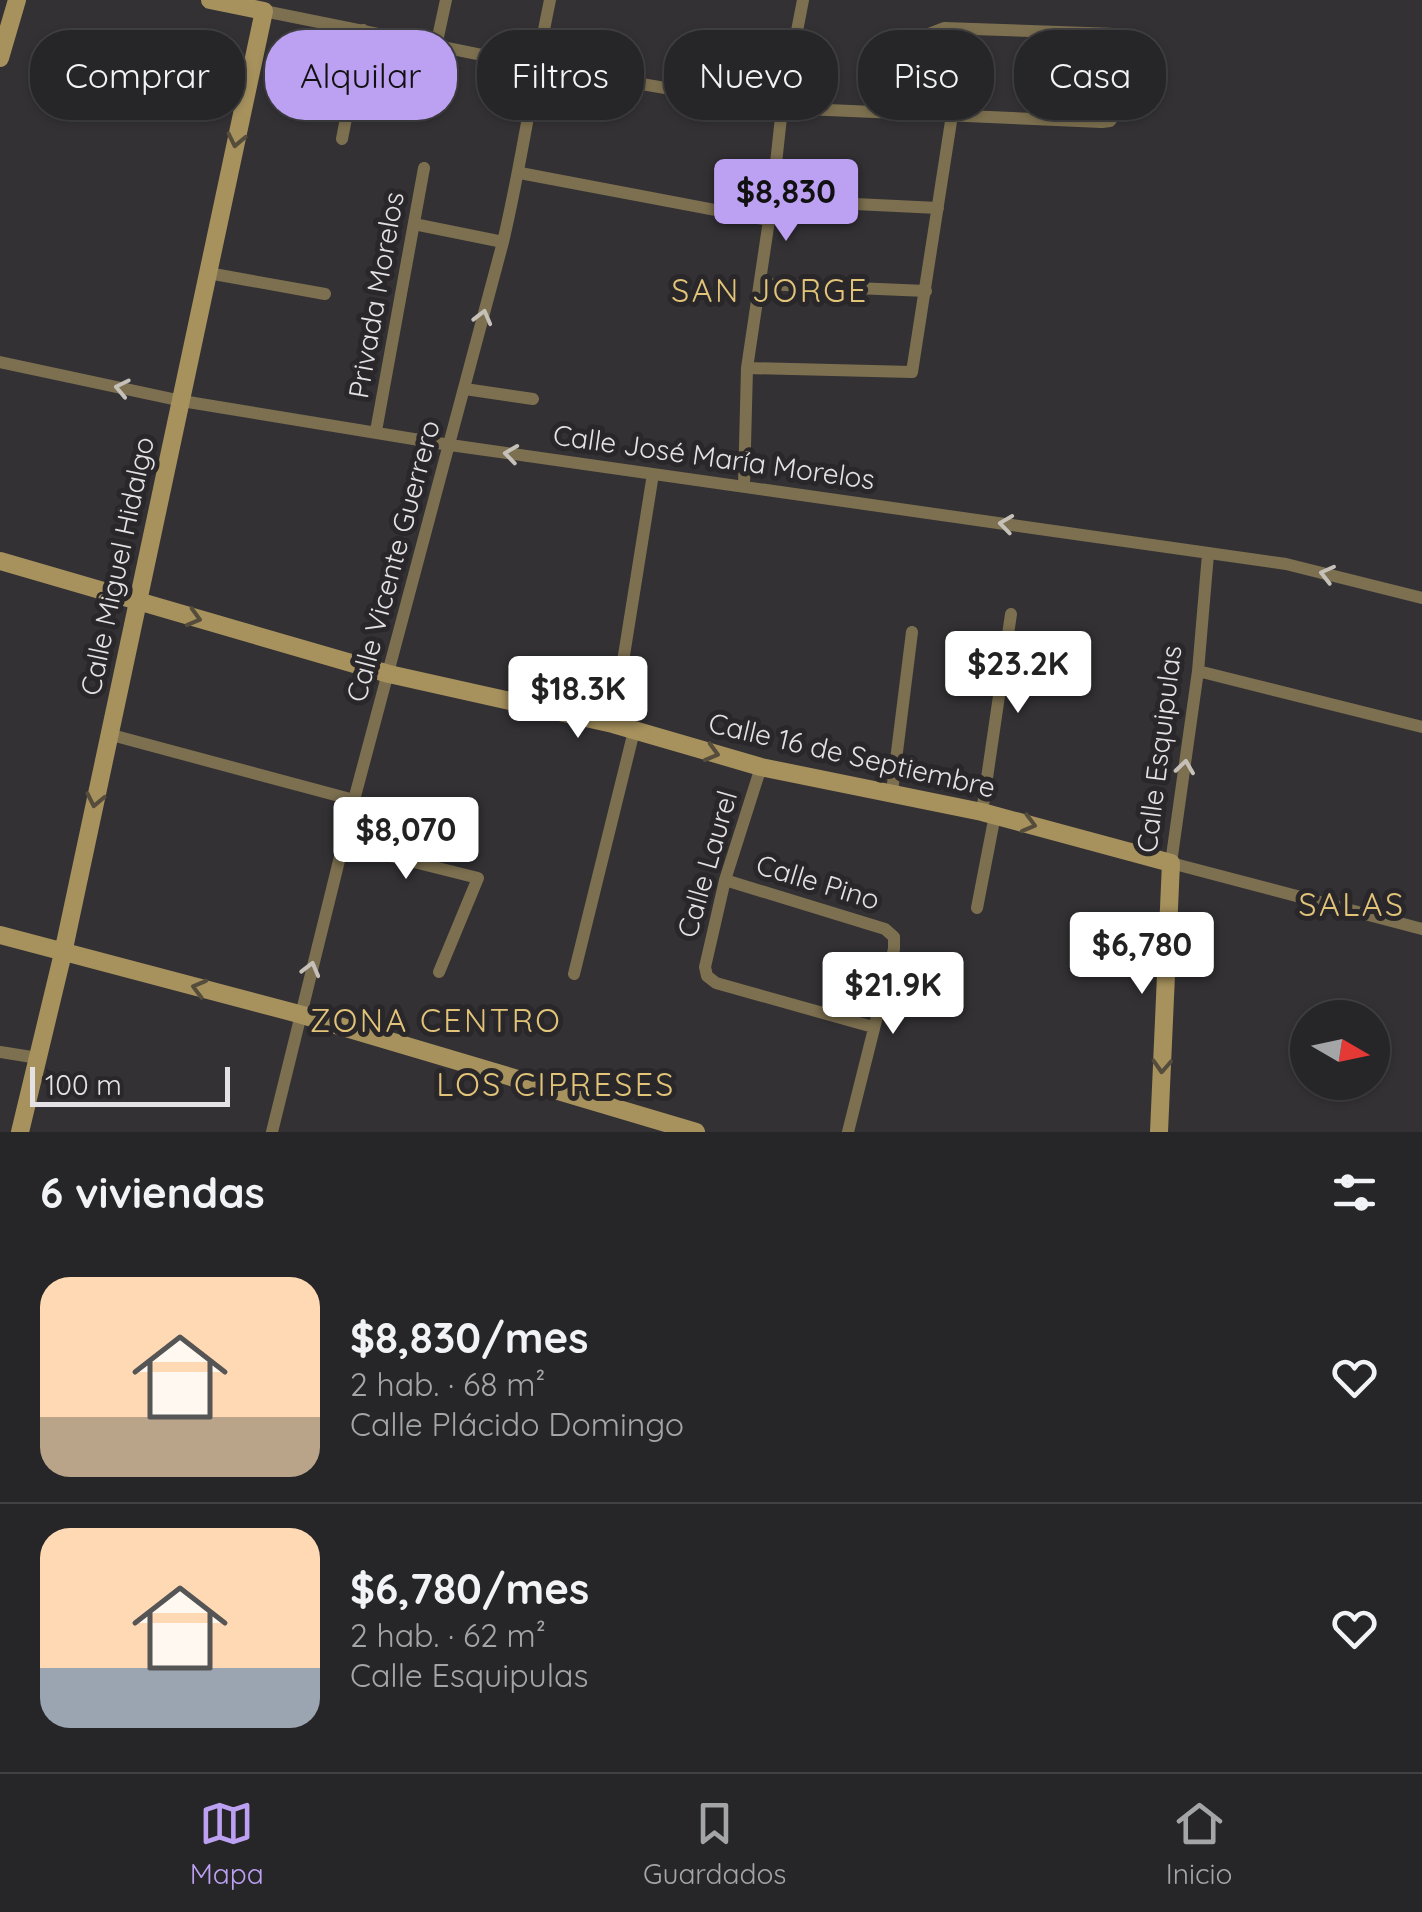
<!DOCTYPE html>
<html lang="es">
<meta charset="utf-8">
<style>
:root{--surface:#262527;--page:#2e2d2f;--text:#f1f3f6;--muted:#a4a5a7;--line:#424244;--accent:#bca0f2}
body{margin:0;font-family:Quicksand,sans-serif;background:var(--page);color:var(--text);height:100vh;display:flex;flex-direction:column;font-size:38px;white-space:nowrap}
*{box-sizing:border-box;margin:0}
p{font-size:32px;color:var(--muted)}
.icon{flex:none;width:55px;height:55px;fill:none;stroke:currentColor;stroke-width:2;stroke-linecap:round;stroke-linejoin:round}
.map{position:relative;height:1132px;overflow:hidden}
.drawer{display:flex;flex-direction:column;background:var(--surface);flex:1}
.drawer>*{flex:none}
.banner{position:absolute;left:30px;top:30px;width:1362px;height:90px;display:flex;gap:20px}
.needle{width:65px;rotate:99deg}
.fabs{position:absolute;left:1290px;top:1000px;display:grid;gap:20px}
.fabs a{display:grid;place-items:center;width:100px;height:100px;border-radius:50%;background:var(--surface);box-shadow:0 2px 8px #0004,0 0 0 2px var(--line);font-size:50px}
.scale{position:absolute;left:30px;bottom:25px;width:200px;box-sizing:border-box;padding-left:10px;border:5px solid #e4e2e4;border-top:0;font-size:28px;line-height:35px;white-space:nowrap;color:#e4e2e4;-webkit-text-stroke:8px #29272a;paint-order:stroke}
.price{position:absolute;translate:-50% -85px;padding:0 22px;border-radius:10px;background:#fff;color:#222;font-size:32px;line-height:65px;filter:drop-shadow(0 2px 5px #0008)}
.price::after{content:'';position:absolute;left:50%;top:60px;width:30px;height:22px;margin-left:-15px;background:inherit;clip-path:polygon(0 0,100% 0,50% 100%)}
.price.current{background:var(--accent);color:#111}
ul{padding:0;list-style:none}
li{display:flex;align-items:center;gap:30px;height:250px;padding:0 40px}
li+li{border-top:2px solid var(--line)}
li span{display:grid;place-items:center;flex:none;width:280px;height:200px;border-radius:30px;color:#555}
li>.icon{margin-inline-start:auto}
span .icon{width:120px;height:120px;fill:#fffc;stroke-width:1}
li b{font-size:42px}
h2{display:flex;justify-content:space-between;align-items:center;height:120px;padding:0 40px;font-size:42px}
.tag{padding:0 35px;border-radius:40px;background:var(--surface);box-shadow:0 2px 8px #0004,0 0 0 2px var(--line);font-size:35px;line-height:90px}
.tag.current{background:var(--accent);color:#111}
.dock{display:flex;justify-content:space-around;align-items:center;height:140px;border-top:2px solid var(--line);background:var(--surface);font-size:28px;color:var(--muted)}
.dock a{display:grid;justify-items:center;gap:5px}
.dock .current{color:var(--accent)}
.map>svg:first-child{display:block}
</style>
<div class="map">
<svg width="1422" height="1132" viewBox="0 0 1422 1132">
<rect width="100%" height="100%" fill="#333134"/>
<g fill="none" stroke-linecap="round" stroke-linejoin="round">
<path stroke="#7d7050" stroke-width="12" d="M264,11l272,55 246,42 320,14 8,-1 5,-7 9,-66 -3,-10 -6,-4 -171,-6 -13,5
M436,46l10,-46
M342,139l21,-109
M520,173l248,47
M772,200l166,8
M414,224l89,18
M208,273l117,21
M760,284l166,7
M0,362l182,39 268,44 836,119 136,34
M747,368l165,4 40,-257
M465,389l68,10
M376,431l48,-263
M744,485l3,-117 25,-168 10,-92 21,-108
M1208,554l-10,117 -27,192 251,66
M1198,671l224,56
M613,724l40,-250
M108,734l246,66
M761,767l-36,113 -20,87 2,9 9,7 157,44
M892,792l20,-160
M982,812l29,-198
M346,845l132,33 -39,94
M725,880l160,49 9,8v12l-46,183
M977,908l18,-93
M574,974l60,-243
M0,1052l38,6
M272,1132l82,-332 149,-558c19,-80 30,-161 47,-242"/>
<path stroke="#a7925e" stroke-width="18" d="M0,58l17,-58
M0,561l389,113 224,50 148,43 221,45 189,51 -12,269
M0,935l299,79 397,118
M20,1132l43,-179 201,-942 -54,-11"/>
</g>
<defs><path id="oneway-chevron" d="M-2-3.5L2.5 0L-2 3.5" fill="none" stroke-width="1.6" stroke-linecap="round" stroke-linejoin="round" transform="scale(2.5)"/></defs>
<g stroke="#554c3c">
<use href="#oneway-chevron" transform="translate(236 140) rotate(102)"/>
<use href="#oneway-chevron" transform="translate(194 618) rotate(16)"/>
<use href="#oneway-chevron" transform="translate(712 753) rotate(16)"/>
<use href="#oneway-chevron" transform="translate(95 800) rotate(102)"/>
<use href="#oneway-chevron" transform="translate(1029 824) rotate(15)"/>
<use href="#oneway-chevron" transform="translate(199 988) rotate(-165)"/>
<use href="#oneway-chevron" transform="translate(1162 1066) rotate(93)"/>
</g>
<g stroke="#c5c0b8">
<use href="#oneway-chevron" transform="translate(483 317) rotate(-75)"/>
<use href="#oneway-chevron" transform="translate(122 388) rotate(-168)"/>
<use href="#oneway-chevron" transform="translate(511 454) rotate(-172)"/>
<use href="#oneway-chevron" transform="translate(1006 524) rotate(-172)"/>
<use href="#oneway-chevron" transform="translate(1327 574) rotate(-166)"/>
<use href="#oneway-chevron" transform="translate(1185 767) rotate(-82)"/>
<use href="#oneway-chevron" transform="translate(311 969) rotate(-75)"/>
</g>
<g text-anchor="middle" stroke-width="10" stroke-linejoin="round" paint-order="stroke">
<g font-size="28" fill="#e4e2e4" stroke="#29272a">
<text transform="translate(376 295) rotate(-80)" y="10">Privada Morelos</text>
<text transform="translate(714 457) rotate(8)" y="10">Calle José María Morelos</text>
<text transform="translate(393 561) rotate(-75)" y="10">Calle Vicente Guerrero</text>
<text transform="translate(117 566) rotate(-78)" y="10">Calle Miguel Hidalgo</text>
<text transform="translate(1159 749) rotate(-83)" y="10">Calle Esquipulas</text>
<text transform="translate(852 755) rotate(13)" y="10">Calle 16 de Septiembre</text>
<text transform="translate(707 864) rotate(-74)" y="10">Calle Laurel</text>
<text transform="translate(818 882) rotate(17)" y="10">Calle Pino</text>
</g>
<g font-size="32" letter-spacing="2.5" fill="#e2c479" stroke="#29272a">
<text x="770" y="302">SAN JORGE</text>
<text x="1352" y="916">SALAS</text>
<text x="436" y="1032">ZONA CENTRO</text>
<text x="556" y="1096">LOS CIPRESES</text>
</g>
</g>
</svg>
<div class="fabs">
<a><svg class="needle" viewBox="-14 -14 28 28"><path d="M0-13l5 13h-10z" fill="#e53935"/><path d="M0 13l5-13h-10z" fill="#a4a5a7"/></svg></a>
</div>
<div class="scale">100 m</div>
<b class="price current" style="left:786px;top:244px">$8,830</b>
<b class="price" style="left:1018px;top:716px">$23.2K</b>
<b class="price" style="left:578px;top:741px">$18.3K</b>
<b class="price" style="left:406px;top:882px">$8,070</b>
<b class="price" style="left:1142px;top:997px">$6,780</b>
<b class="price" style="left:893px;top:1037px">$21.9K</b>
<div class="banner">
<a class="tag">Comprar</a>
<a class="tag current">Alquilar</a>
<a class="tag">Filtros</a>
<a class="tag">Nuevo</a>
<a class="tag">Piso</a>
<a class="tag">Casa</a>
</div>
</div>
<section class="drawer">
<h2>6 viviendas<svg class="icon" aria-label="filters" viewBox="0 0 24 24"><path d="M4 7h16M4 17h16"/><circle cx="9" cy="7" r="2"/><circle cx="15" cy="17" r="2"/></svg></h2>
<ul>
<li><span style="background:linear-gradient(#ffd9b3 70%,#b9a48a 0)"><svg class="icon" aria-label="home" viewBox="0 0 24 24"><path d="M3 11l9-7 9 7M6 9v11h12V9"/></svg></span><div><b>$8,830/mes</b><p>2 hab. · 68 m²</p><p>Calle Plácido Domingo</p></div><svg class="icon" aria-label="heart" viewBox="0 0 24 24"><path d="M12 20l-8-8c-3-5 5-10 8-4 3-6 11-1 8 4z"/></svg></li>
<li><span style="background:linear-gradient(#ffd9b3 70%,#9aa5b1 0)"><svg class="icon" aria-label="home" viewBox="0 0 24 24"><path d="M3 11l9-7 9 7M6 9v11h12V9"/></svg></span><div><b>$6,780/mes</b><p>2 hab. · 62 m²</p><p>Calle Esquipulas</p></div><svg class="icon" aria-label="heart" viewBox="0 0 24 24"><path d="M12 20l-8-8c-3-5 5-10 8-4 3-6 11-1 8 4z"/></svg></li>
</ul>
</section>
<nav class="dock">
<a class="current"><svg class="icon" aria-label="map" viewBox="0 0 24 24"><path d="M3 6l6-2 6 2 6-2v14l-6 2-6-2-6 2zM9 4v14M15 6v14"/></svg>Mapa</a>
<a><svg class="icon" aria-label="saved" viewBox="0 0 24 24"><path d="M7 4h10v16l-5-4-5 4z"/></svg>Guardados</a>
<a><svg class="icon" aria-label="home" viewBox="0 0 24 24"><path d="M3 11l9-7 9 7M6 9v11h12V9"/></svg>Inicio</a>
</nav>
